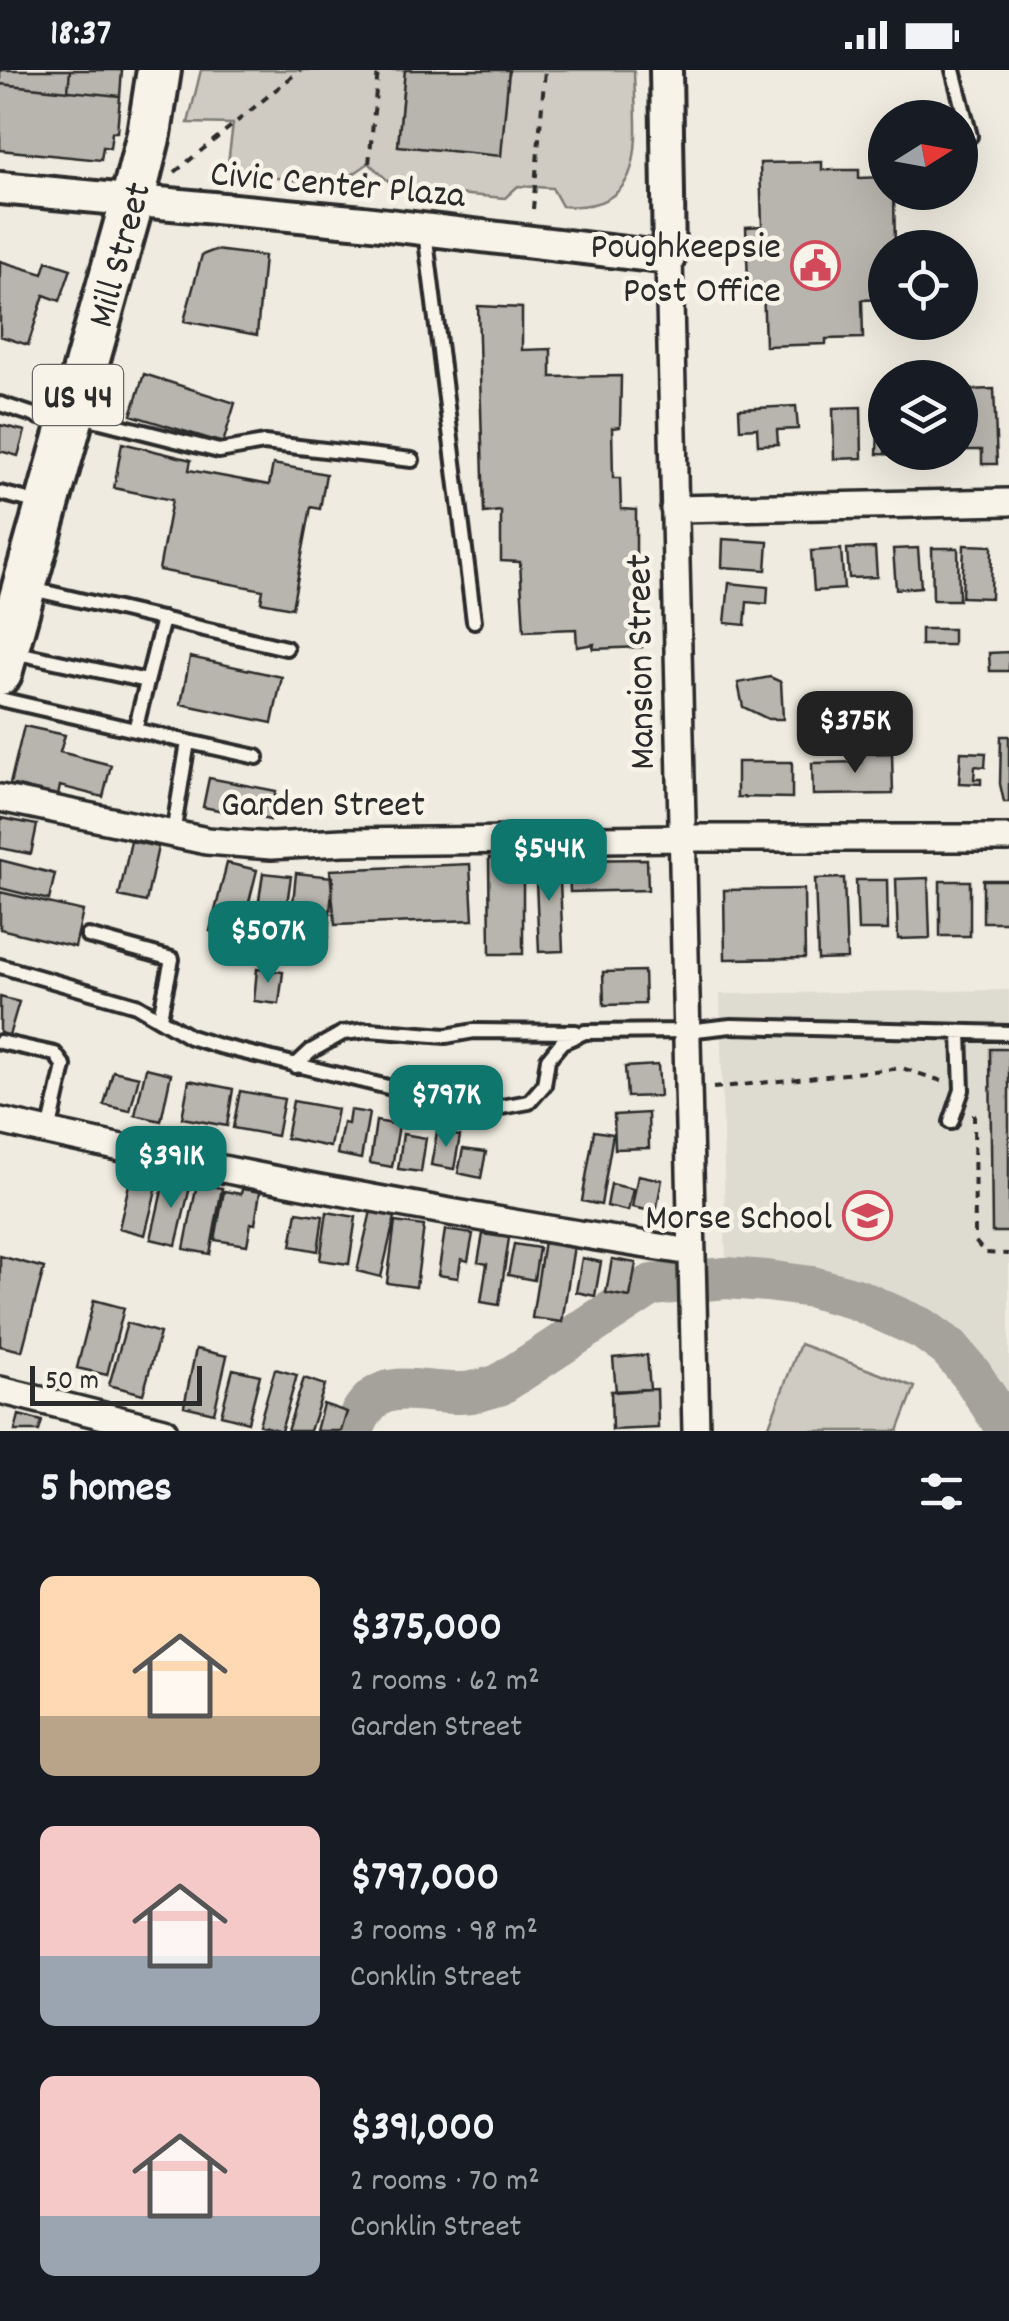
<!DOCTYPE html>
<meta charset="utf-8">
<style>
:root{--surface:#171b24;--page:#242831;--text:#f1f3f6;--muted:#9ea1a6;--accent:#0f766e}
body{margin:0;font-family:Dekko,sans-serif;background:var(--page);color:var(--text);height:100vh;display:flex;flex-direction:column;font-size:38px;white-space:nowrap}
*{box-sizing:border-box;margin:0}
p{font-size:32px;color:var(--muted)}
.icon{flex:none;width:55px;height:55px;fill:none;stroke:currentColor;stroke-width:2;stroke-linecap:round;stroke-linejoin:round}
.map{position:relative;height:1361px;overflow:hidden}
.panel{display:flex;flex-direction:column;background:var(--surface);flex:1}
.panel>*{flex:none}
.needle{width:65px;rotate:79deg}
.fabs{position:absolute;left:868px;top:30px;display:grid;gap:20px}
.fabs a{display:grid;place-items:center;width:110px;height:110px;border-radius:50%;background:var(--surface);box-shadow:0 10px 40px #0002;font-size:50px}
.scale{position:absolute;left:30px;bottom:25px;width:172px;box-sizing:border-box;padding-left:10px;border:5px solid #2b2b2b;border-top:0;font-size:28px;line-height:35px;white-space:nowrap;color:#2b2b2b;-webkit-text-stroke:8px #f7f3e8;paint-order:stroke}
.price{position:absolute;translate:-50% -85px;padding:0 22px;border-radius:20px;background:var(--accent);color:#fff;font-size:32px;line-height:65px;filter:drop-shadow(0 2px 5px #0008)}
.price::after{content:'';position:absolute;left:50%;top:60px;width:30px;height:22px;margin-left:-15px;background:inherit;clip-path:polygon(0 0,100% 0,50% 100%)}
.price.active{background:#222;color:#fff}
ul{padding:0;list-style:none}
li{display:flex;align-items:center;gap:30px;height:250px;padding:0 40px}
li span{display:grid;place-items:center;flex:none;width:280px;height:200px;border-radius:15px;color:#555}
li>.icon{margin-inline-start:auto}
span .icon{width:120px;height:120px;fill:#fffc;stroke-width:1}
li b{font-size:42px}
h2{display:flex;justify-content:space-between;align-items:center;height:120px;padding:0 40px;font-size:42px}
.status{display:flex;justify-content:space-between;align-items:center;height:70px;padding:0 50px;background:var(--surface);direction:ltr}
.status svg{height:28px;fill:currentColor}
.map>svg:first-child{display:block}
</style>
<div class="status"><b>18:37</b><svg viewBox="0 0 49 12"><path d="M0 12V9h3v3zM5 12V6h3v6zM10 12V3h3v9zM15 12V0h3v12zM26 1h20v11H26zM47 4h2v5h-2z"/></svg></div>
<div class="map">
<svg width="1009" height="1361" viewBox="0 0 1009 1361">
<rect width="100%" height="100%" fill="#efebe0"/>
<filter id="ink" filterUnits="userSpaceOnUse"><feTurbulence type="fractalNoise" baseFrequency=".01" numOctaves="2"/><feDisplacementMap in="SourceGraphic" scale="20" xChannelSelector="R" yChannelSelector="G"/><feConvolveMatrix kernelMatrix="1 2 1 2 8 2 1 2 1" color-interpolation-filters="sRGB"/></filter>
<g filter="url(#ink)">
<path fill="#dedbd1" d="M1009,920v425l-30,-47 -23,-28 -25,-19 -72,-32 -45,-13 -88,-14 -6,-268z"/>
<path fill="#cfcbc2" stroke="#7d7b76" stroke-width="2.5" d="M201,0h204l-7,76 102,10 9,-86h125c1,63 19,143 -72,136l-10,-18 -34,-2 -13,12 -108,-9 -28,-26 -33,23 -109,-15 6,-47 -45,-1z
M800,1274l115,43 -17,44h-131z"/>
<g fill="none" stroke-linecap="round" stroke-linejoin="round">
<path stroke="#a4a29a" stroke-width="42" d="M353,1361c22,-60 58,-37 107,-38 14,0 26,-4 39,-8l153,-100 74,-7 41,3 45,6 44,12 67,30 26,19 22,26 37,57"/>
</g>
<path fill="#b8b5ae" stroke="#2b2b2b" stroke-width="2.5" d="M0,0h70l-2,21 -68,-7z
M70,0h52l-2,26 -52,-5z
M405,0h104l-8,86 -103,-10z
M0,14l120,12 -3,36h-5l-2,16 -7,-1 -2,13 -101,-10z
M822,92v8h37v8l26,-1v15h9l1,56h-10v51l-23,1 1,38 -37,1v5l-61,2 -2,-62h-15l-2,-57 16,-1 -2,-63z
M215,180l49,6 -7,79 -73,-14 18,-66z
M0,191l43,13 4,-13 24,8 -11,32 -16,-6 -16,50 -28,-9z
M478,236l44,2v42l29,-1v28l70,-1 -1,51 -8,1 1,50h7l1,31 15,1v86h5l1,51 -49,2 1,-5 -17,3 -1,-18 -52,2 -4,-69 -19,-1v-50l-17,2z
M144,304l91,29 -12,40 -92,-28z
M994,319l3,75h-15v-14h-15l-2,-60z
M796,336l2,23 -21,1 1,14 -20,1 -1,-17 -17,1 -1,-20z
M879,336h6v46h22v3l-30,-1z
M861,337l1,51 -28,1 -1,-51z
M0,355l25,6 -7,25 -18,-5z
M122,373l69,17 -2,10 80,15 4,-21 53,10 -6,35 -9,-2 -19,101 -31,-6 2,-12 -104,-20 13,-70 -58,-12z
M723,469l45,3 -2,28 -44,-3z
M964,475l28,1 -1,52 -29,-1z
M875,478l2,29 -28,1 -2,-29z
M918,478l3,39 -25,2 -3,-40z
M932,478h26l1,52h-26z
M841,479l3,40 -30,2 -3,-40z
M729,513l39,4 -1,17 -20,-2 -2,23 -20,-2z
M921,559h32v16h-32z
M1009,582v19h-19l-1,-18z
M190,587l92,20 -10,46 -91,-19z
M770,607l11,5 2,37h-15l-25,-12 -5,-24z
M24,656l41,9 -5,17 51,13 -8,32 -43,-11 -2,10 -48,-12z
M1001,666h8v66h-5l-4,-18z
M961,682l25,1 -1,14 -10,-1 -1,13h7v5l-22,-1z
M892,683l1,41 -80,1 -1,-32 49,-1v-8z
M737,692h55v36l-55,-1z
M209,708l67,13 -6,29 -67,-13z
M1,748l36,7 -6,29 -31,-6z
M131,771l27,6 -12,55 -27,-6z
M559,787l4,94 -24,1 -4,-94z
M489,788h34v96h-33z
M647,789l1,31 -78,2 -1,-32z
M0,790l55,14 -6,26 -49,-12z
M227,793l30,7 -17,68 -30,-7z
M470,794l3,56 -138,5 -5,-55z
M263,803l28,3 -8,56 -28,-5z
M296,803l37,4 -5,60 -38,-3z
M844,808l3,81 -29,1 -3,-81z
M928,808l2,60 -32,1 -2,-60z
M856,810h31l1,50h-30z
M983,810h26v42h-26z
M940,811h30v55h-30z
M804,819l1,69 -80,1 -1,-69z
M0,822l83,19 -8,36 -75,-18z
M257,899l26,3 -4,32 -25,-3z
M644,901l1,33 -41,1 -1,-33z
M0,927l19,5 -11,37 -8,-2z
M990,979h19v183h-17z
M658,995l2,31 -33,1 -2,-30z
M146,998l25,6 -10,47 -26,-6z
M113,1001l26,6 -9,34 -26,-6z
M189,1010l44,9 -6,37 -45,-8z
M240,1021l44,8 -7,37 -44,-8z
M293,1031l44,8 -7,38 -44,-9z
M350,1040l19,3 -8,46 -24,-5 6,-31 5,1z
M648,1043l1,35 -34,1 -1,-34z
M376,1051l23,4 -7,42 -22,-4z
M594,1061l19,3 -12,71 -19,-4z
M437,1062l23,4 -6,33 -23,-4z
M403,1064l23,4 -5,34 -23,-3z
M463,1079l23,3 -5,26 -23,-5z
M133,1097l27,7 -15,61 -26,-7z
M638,1105l24,5 -6,32 -24,-5z
M165,1107l26,6 -15,62 -25,-6z
M197,1114l25,4 -12,66 -26,-5z
M611,1114l22,5 -5,22 -21,-5z
M242,1119l18,3 -5,32 -4,-1 -4,22 -32,-5 9,-49 17,3z
M371,1141l24,6 -14,60 -24,-6z
M297,1142l26,4 -5,35 -27,-5z
M327,1142l29,5 -7,47 -29,-4z
M395,1152l29,4 -8,61 -29,-4z
M445,1160l28,4 -5,27 -7,-2 -3,19 -20,-3z
M483,1164l26,4 -10,67 -18,-3 6,-38 -9,-2z
M544,1171l30,5 -12,76 -30,-4z
M514,1174l25,4 -5,32 -26,-5z
M0,1186l44,12 -22,83 -22,-5z
M582,1188l19,4 -6,34 -19,-4z
M612,1189l24,4 -6,34 -24,-4z
M94,1230l30,8 -17,67 -30,-7z
M127,1253l33,10 -17,61 -34,-9z
M196,1279l31,7 -13,57 -30,-7z
M647,1285l3,34 -34,3 -3,-34z
M233,1299l27,6 -12,47 -27,-7z
M275,1299l22,6 -16,56 -22,-6z
M304,1308l21,7 -15,46h-23z
M657,1319l1,39 -46,2 -1,-39z
M323,1334l24,8 -6,19h-25z
M19,1345l23,6 -3,10h-24z"/>
<g fill="none" stroke-linecap="round" stroke-linejoin="round">
<defs>
<path id="service" d="M953,0l17,66
M425,162l49,389
M0,334l64,21
M81,346l138,35 45,-8 148,17
M0,423l40,10
M32,519l254,59
M13,582l134,29
M0,629l135,31 28,-111
M135,660l122,27
M173,764l15,-92
M88,866l84,23 -12,58
M0,896l136,39 54,32 29,9 206,50 71,12 33,-6 15,-17 4,-26 14,-17 23,-10 102,-1 44,-5 278,7
M0,972l55,12 9,12 -15,66
M295,996l16,-15 32,-18 26,-3 77,6 28,-5 102,1
M951,1052l11,-32 -2,-57"/>
<path id="minor" d="M669,188l27,1173
M674,439l335,-7
M0,728l207,43 64,5 72,-4 339,-4h327
M0,1051c229,53 460,95 691,131
M0,1320l164,41"/>
<path id="tertiary" d="M0,118l363,34 306,36 -3,-188"/>
<g id="trunk">
<path id="s1" d="M0,603l132,-471 17,-68 10,-64"/>
</g>
</defs>
<use href="#service" stroke="#2b2b2b" stroke-width="20"/>
<use href="#minor" stroke="#2b2b2b" stroke-width="32"/>
<use href="#tertiary" stroke="#2b2b2b" stroke-width="38"/>
<use href="#trunk" stroke="#2b2b2b" stroke-width="50"/>
<path stroke="#2b2b2b" stroke-width="4" stroke-dasharray="8 8" stroke-linecap="butt" d="M175,102l125,-102
M366,125l12,-125
M533,139l12,-139
M713,1018l189,-20 43,14
M974,1044l1,127 10,12 24,1"/>
<use href="#service" stroke="#f7f3e8" stroke-width="12"/>
<use href="#minor" stroke="#f7f3e8" stroke-width="25"/>
<use href="#tertiary" stroke="#f7f3e8" stroke-width="30"/>
<use href="#trunk" stroke="#f7f3e8" stroke-width="42"/>
</g>
</g>
<defs>
<symbol id="civic-ring" viewBox="-11 -11 22 22"><circle r="9.5" fill="#f7f3e8" stroke="#d1495b" stroke-width="1.5"/><path d="M-.6-6.5H3V-4.5H.6V-3L4-1V1h2V6H-6V1h2V-1L-.6-3ZM-1.2 2.5V6h2.4V2.5Z" fill="#d1495b"/></symbol>
<symbol id="school-ring" viewBox="-11 -11 22 22"><circle r="9.5" fill="#f7f3e8" stroke="#d1495b" stroke-width="1.5"/><path d="M0-5L7-2L0 1L-7-2ZM-4 1L0 2.5L4 1V4Q0 6-4 4Z" fill="#d1495b"/></symbol>
</defs>
<g fill-rule="evenodd">
<use href="#civic-ring" x="788" y="168" width="55" height="55"/>
<use href="#school-ring" x="840" y="1118" width="55" height="55"/>
</g>
<g text-anchor="middle" stroke-width="9" stroke-linejoin="round" paint-order="stroke">
<rect fill="#f7f3e8" stroke="#686764" stroke-width="2.5" x="33" y="295" width="90" height="60" rx="8"/>
<g font-size="35" font-weight="bold" fill="#2b2b2b">
<text x="78" y="337">US 44</text>
</g>
<g font-size="38" fill="#2b2b2b" stroke="#f7f3e8">
<text transform="translate(338 112) rotate(5)" y="13">Civic Center Plaza</text>
<text dy="13" stroke="none"><textPath href="#s1" startOffset="435">Mill Street</textPath></text>
<text transform="translate(638 592) rotate(-91)" y="13">Mansion Street</text>
<text x="323" y="745">Garden Street</text>
</g>
<g font-size="38" fill="#2b2b2b" stroke="#f7f3e8" text-anchor="end">
<text x="781" y="187">Poughkeepsie<tspan x="781" dy="44">Post Office</tspan></text>
<text x="832" y="1158">Morse School</text>
</g>
</g>
</svg>
<div class="fabs">
<a><svg class="needle" viewBox="-14 -14 28 28"><path d="M0-13l5 13h-10z" fill="#e53935"/><path d="M0 13l5-13h-10z" fill="#9ea1a6"/></svg></a>
<a><svg class="icon" aria-label="locate" viewBox="0 0 24 24"><circle cx="12" cy="12" r="6"/><path d="M12 2v4M12 18v4M2 12h4M18 12h4"/></svg></a>
<a><svg class="icon" aria-label="layers" viewBox="0 0 24 24"><path d="M12 4l9 5-9 5-9-5zM3 14l9 5 9-5"/></svg></a>
</div>
<div class="scale">50 m</div>
<b class="price active" style="left:855px;top:706px">$375K</b>
<b class="price" style="left:549px;top:834px">$544K</b>
<b class="price" style="left:268px;top:916px">$507K</b>
<b class="price" style="left:446px;top:1080px">$797K</b>
<b class="price" style="left:171px;top:1141px">$391K</b>
</div>
<section class="panel">
<h2>5 homes<svg class="icon" aria-label="filters" viewBox="0 0 24 24"><path d="M4 7h16M4 17h16"/><circle cx="9" cy="7" r="2"/><circle cx="15" cy="17" r="2"/></svg></h2>
<ul>
<li><span style="background:linear-gradient(#ffd9b3 70%,#b9a48a 0)"><svg class="icon" aria-label="home" viewBox="0 0 24 24"><path d="M3 11l9-7 9 7M6 9v11h12V9"/></svg></span><div><b>$375,000</b><p>2 rooms · 62 m²</p><p>Garden Street</p></div></li>
<li><span style="background:linear-gradient(#f6c9c9 65%,#9aa5b1 0)"><svg class="icon" aria-label="home" viewBox="0 0 24 24"><path d="M3 11l9-7 9 7M6 9v11h12V9"/></svg></span><div><b>$797,000</b><p>3 rooms · 98 m²</p><p>Conklin Street</p></div></li>
<li><span style="background:linear-gradient(#f6c9c9 70%,#9aa5b1 0)"><svg class="icon" aria-label="home" viewBox="0 0 24 24"><path d="M3 11l9-7 9 7M6 9v11h12V9"/></svg></span><div><b>$391,000</b><p>2 rooms · 70 m²</p><p>Conklin Street</p></div></li>
</ul>
</section>
